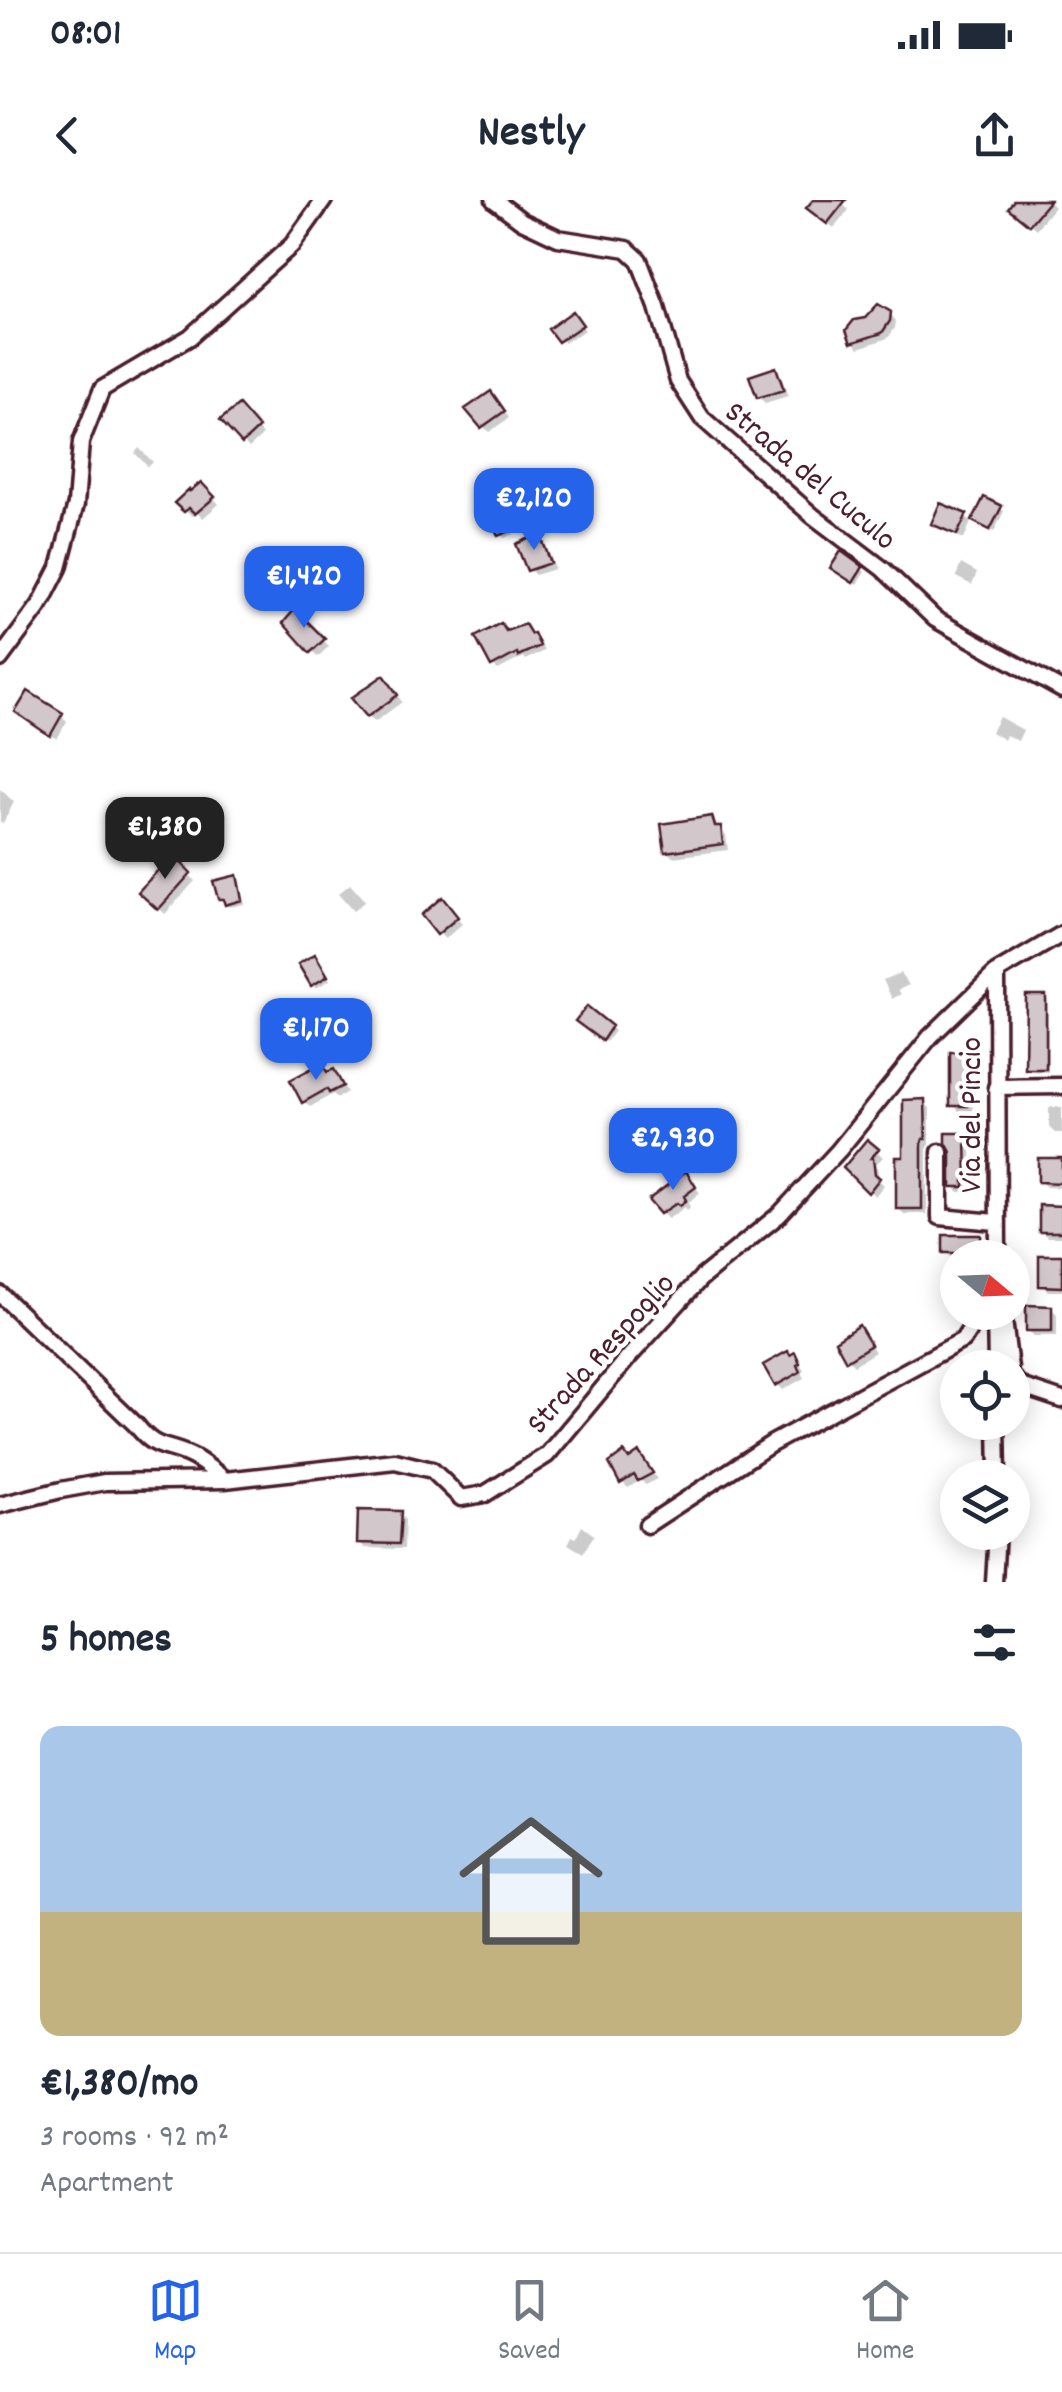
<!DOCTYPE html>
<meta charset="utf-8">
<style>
:root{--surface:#fff;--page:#f6f6f7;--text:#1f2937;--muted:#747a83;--line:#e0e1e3;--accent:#2563eb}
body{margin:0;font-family:Dekko,sans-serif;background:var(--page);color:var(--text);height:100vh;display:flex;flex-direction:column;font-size:38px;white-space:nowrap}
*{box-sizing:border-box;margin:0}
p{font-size:32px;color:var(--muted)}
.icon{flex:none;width:55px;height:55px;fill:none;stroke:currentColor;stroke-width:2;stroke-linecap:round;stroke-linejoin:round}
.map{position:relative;height:1382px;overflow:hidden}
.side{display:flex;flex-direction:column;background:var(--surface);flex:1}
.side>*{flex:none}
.needle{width:65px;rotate:109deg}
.buttons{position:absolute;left:940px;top:1040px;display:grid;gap:20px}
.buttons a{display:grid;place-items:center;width:90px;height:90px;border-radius:50%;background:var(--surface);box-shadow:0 5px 25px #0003;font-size:50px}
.price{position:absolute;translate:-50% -85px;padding:0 22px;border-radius:20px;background:var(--accent);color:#fff;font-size:32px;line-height:65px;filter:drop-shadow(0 2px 5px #0008)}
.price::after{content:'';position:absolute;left:50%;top:60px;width:30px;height:22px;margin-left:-15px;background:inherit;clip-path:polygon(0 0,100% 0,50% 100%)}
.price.active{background:#222;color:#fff}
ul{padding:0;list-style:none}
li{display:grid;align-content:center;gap:20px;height:530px;padding:0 40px}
li span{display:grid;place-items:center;height:310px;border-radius:20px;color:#555}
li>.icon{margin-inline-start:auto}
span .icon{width:180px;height:180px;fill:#fffc;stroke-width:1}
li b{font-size:42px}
h2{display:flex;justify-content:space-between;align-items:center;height:120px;padding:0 40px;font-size:42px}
.status{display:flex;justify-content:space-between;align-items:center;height:70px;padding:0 50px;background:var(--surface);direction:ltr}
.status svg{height:28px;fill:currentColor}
header{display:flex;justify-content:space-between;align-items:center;height:130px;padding:0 40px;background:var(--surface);font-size:45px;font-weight:800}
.dock{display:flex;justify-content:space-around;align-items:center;height:140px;border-top:2px solid var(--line);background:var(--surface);font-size:28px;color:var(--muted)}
.dock a{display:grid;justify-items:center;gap:5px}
.dock .active{color:var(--accent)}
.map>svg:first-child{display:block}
</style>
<div class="status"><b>08:01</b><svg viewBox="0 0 49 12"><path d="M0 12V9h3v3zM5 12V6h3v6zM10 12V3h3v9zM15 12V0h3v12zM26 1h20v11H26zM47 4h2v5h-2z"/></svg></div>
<header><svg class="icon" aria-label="back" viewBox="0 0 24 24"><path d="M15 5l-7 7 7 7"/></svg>Nestly<svg class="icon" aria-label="share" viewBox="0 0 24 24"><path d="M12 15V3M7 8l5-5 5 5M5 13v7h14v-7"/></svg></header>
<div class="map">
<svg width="1062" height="1382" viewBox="0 0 1062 1382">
<rect width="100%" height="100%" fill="#fff"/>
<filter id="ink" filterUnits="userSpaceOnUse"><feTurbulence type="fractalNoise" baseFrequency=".01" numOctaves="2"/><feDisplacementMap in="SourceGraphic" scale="20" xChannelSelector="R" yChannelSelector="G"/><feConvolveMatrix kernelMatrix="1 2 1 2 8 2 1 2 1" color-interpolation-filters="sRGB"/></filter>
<g filter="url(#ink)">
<path fill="#0003" d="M816,0h22l11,10 -15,18 -19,-15z
M1017,0h30l7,7 -18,22 -19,-16z
M890,114l6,7 -1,7 -7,10 -29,10 -6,-6z
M576,118l9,12 -21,13 -12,-14z
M775,170l6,6 7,20 -23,7 -6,-6z
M497,200l12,18 -20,14 -6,-6z
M238,208l25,27 -14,13 -25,-28z
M139,248l14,14 -5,5 -13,-14z
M521,280l10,15 -25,18 8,21 -10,4 -14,-29 22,-11z
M201,285l18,19 -16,14 -6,-6 -5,4 -14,-13z
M1000,308l4,3 -10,21 -15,-8z
M965,316l6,6 -7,17 -24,-10 -6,-6z
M539,337l6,6 10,26 -20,6 -6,-6z
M961,364l16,9 -5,12 -16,-8z
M861,369l4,3 -8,12 -21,-13z
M296,413l33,33 -11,11 -32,-34z
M524,426l15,15 5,10 -19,9 -2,-3 -25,13 -5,-4 12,-35z
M390,484l12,18 -27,20 -6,-6z
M61,515l6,6 -10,18 -33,-21z
M999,517l24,13 -5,11 -12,-6 -2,5 -13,-8z
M0,589l14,13 -11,21 -3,-1z
M712,619l14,16 2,15 -55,7 -6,-6z
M173,658l22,23 -30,33 -23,-22z
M236,678l4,3 4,23 -14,3 -10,-9z
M350,684l15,17 -12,10 -15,-17z
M448,706l14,18 -17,15 -6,-6z
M318,760l12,20 -14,8 -3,-4z
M900,773l9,12 -11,5 3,4 -9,5 -9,-19z
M1045,797l3,4v71l-17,-1 -3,-3z
M587,810l27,21 -8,11 -24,-18z
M966,854l9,12 1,40h-3v5h-14l-6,-6z
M322,866l7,8 4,-2 6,6 8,14 -10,6 -4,-4 -23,13 -6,-6z
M924,902l6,6v36l-3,5v65h-23l-6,-6 8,-48z
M1049,907h13v26h-7l-6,-6z
M962,935l9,11 1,40h-3v6h-10l-6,-6z
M867,942l16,15 -7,7 4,17 4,4 -9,11 -29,-28z
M1062,960v28l-16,-1 -6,-6z
M691,980l9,13 -12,10 2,4 -3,3 -2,-3 -17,12 -6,-6z
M1062,1008v29h-15l-6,-6z
M980,1037l6,6v15h-34l-6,-6z
M1062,1058v33h-14l-6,-6z
M1051,1108l6,6v22h-23l-6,-6z
M864,1134l11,18 -21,13 -6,-6z
M795,1155l9,15 -3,2 3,6 -21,12 -6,-6 14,-27z
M630,1261h14l13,18 -11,6 -5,-5 -13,8 -6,-6z
M399,1314l6,6 -1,29 -39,-1 -6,-6z
M582,1326l12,9 -11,18 -15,-9 4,-8 4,2z"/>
<path fill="#d2c7cb" stroke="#4a1f2b" stroke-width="2.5" d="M813,0h33l-19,24 -21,-16z
M1014,0h36l-21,25 -21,-17z
M878,104l13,8 -1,9 -8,12 -31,10 -5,-13 8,-10 11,-2z
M573,111l10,14 -25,17 -10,-13z
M776,167l8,23 -27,8 -8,-22z
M491,191l14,20 -24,17 -16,-19z
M239,205l20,23 -17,16 -22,-24z
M518,273l12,18 -26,18 9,21 -15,6 -12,-28 23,-11 -9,-13z
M201,282l14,15 -20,17 -6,-6 -5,4 -10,-9 15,-14 1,2z
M984,297l18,9 -12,24 -18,-9z
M940,303l27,11 -10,21 -26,-11z
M540,334l11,29 -24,8 -11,-27z
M841,351l22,16 -10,16 -23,-15z
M295,409l30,30 -15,14 -27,-30z
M501,423l5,8 19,-7 6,10 3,-1 6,13 -22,10 -1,-3 -26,14 -16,-30z
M384,475l14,20 -31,22 -16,-19z
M28,491l35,22 -13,23 -35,-24z
M712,616l3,10h6l2,18 -58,8 -4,-28z
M173,654l18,19 -33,37 -20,-18z
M237,675l5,25 -17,5 -2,-6h-5l-5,-18z
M442,697l16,20 -21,18 -16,-20z
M315,754l13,22 -17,10 -13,-22z
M1026,795h20v74h-21z
M587,806l25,20 -10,15 -27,-20z
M950,852h17v5h3l1,44h-3v5h-18z
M322,863l5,9 7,-3 9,17 -14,7 -2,-4 -25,14 -12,-23z
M925,899l1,40h-3l-1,3v67h-26v-52h7v-57z
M946,933h17v5h3l1,43h-3v6h-13v-35l-5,-9z
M867,939l12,10 -8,9h2l2,16 5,4 -12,15 -25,-25z
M1038,958h24v25l-24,-1z
M686,971l10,16 -12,9 2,4 -6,6 -3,-3 -17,11 -12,-14z
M1039,1005l23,1v26h-23z
M943,1035h38v23h-22l-5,-5h-11z
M1039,1055h23v32l-23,-1z
M1026,1105l26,1v25h-26z
M859,1125l12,20 -25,16 -11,-20z
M788,1151l2,4 5,-3 5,11 -3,2 3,7 -25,14 -12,-21z
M624,1252l5,7 10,-7 14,21 -15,8 -4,-6 -14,9 -11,-21z
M358,1310l43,1 -2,33 -42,-1z"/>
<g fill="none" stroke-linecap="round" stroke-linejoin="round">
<defs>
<path id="minor" d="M494,0l28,21 36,17 69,11 12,11 18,47 21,74 24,37 111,98 70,53 52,50 127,71
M0,459l40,-54 19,-37 17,-64 5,-62 21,-53 88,-52 102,-92 32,-45
M997,772l1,286
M996,887l66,-1
M940,952v65l56,5
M0,1094l136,131c21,27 29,18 55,31 12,6 23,15 34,24
M995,1112l1,56
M1003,1112l7,56
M1012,1178l11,9 39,13
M997,1222l1,56
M0,1305l61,-15 44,-8 120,-2 170,-19 37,9 29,28 24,-4 62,-39 81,-97 73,-80 78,-63 60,-65 91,-113 67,-65 65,-38
M647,1325l124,-81 192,-104 18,-28
M994,1382l3,-50"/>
</defs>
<use href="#minor" stroke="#4a1f2b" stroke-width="21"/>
<use href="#minor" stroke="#fff" stroke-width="14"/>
</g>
</g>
<g text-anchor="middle" stroke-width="9" stroke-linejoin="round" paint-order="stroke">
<g font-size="32" fill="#4a1f2b" stroke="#fff">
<text transform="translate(812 274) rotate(40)" y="11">Strada del Cuculo</text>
<text transform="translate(969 915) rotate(-90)" y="11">Via del Pincio</text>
<text transform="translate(599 1152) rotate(-48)" y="11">Strada Respoglio</text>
</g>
</g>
</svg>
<div class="buttons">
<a><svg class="needle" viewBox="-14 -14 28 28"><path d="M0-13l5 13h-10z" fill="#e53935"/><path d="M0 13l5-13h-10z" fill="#747a83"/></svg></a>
<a><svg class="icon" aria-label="locate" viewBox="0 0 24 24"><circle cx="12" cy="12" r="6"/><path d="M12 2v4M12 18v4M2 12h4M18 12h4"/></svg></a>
<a><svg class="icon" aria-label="layers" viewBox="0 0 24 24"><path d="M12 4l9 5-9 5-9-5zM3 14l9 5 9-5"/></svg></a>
</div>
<b class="price" style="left:534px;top:353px">€2,120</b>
<b class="price" style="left:304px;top:431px">€1,420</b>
<b class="price active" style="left:165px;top:682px">€1,380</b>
<b class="price" style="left:316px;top:883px">€1,170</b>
<b class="price" style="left:673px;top:993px">€2,930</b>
</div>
<section class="side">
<h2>5 homes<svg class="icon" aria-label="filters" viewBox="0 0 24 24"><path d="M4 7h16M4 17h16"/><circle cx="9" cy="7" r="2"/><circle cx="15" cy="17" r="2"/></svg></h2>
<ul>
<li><span style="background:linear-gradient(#a9c7e8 60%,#c2b280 0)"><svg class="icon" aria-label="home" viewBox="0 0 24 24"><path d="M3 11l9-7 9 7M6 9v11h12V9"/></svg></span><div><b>€1,380/mo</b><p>3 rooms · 92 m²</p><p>Apartment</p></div></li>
</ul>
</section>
<nav class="dock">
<a class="active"><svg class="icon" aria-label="map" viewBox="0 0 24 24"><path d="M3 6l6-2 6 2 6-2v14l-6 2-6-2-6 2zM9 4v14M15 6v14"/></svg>Map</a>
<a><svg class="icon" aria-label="saved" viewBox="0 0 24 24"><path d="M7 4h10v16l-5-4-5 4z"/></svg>Saved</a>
<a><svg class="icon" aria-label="home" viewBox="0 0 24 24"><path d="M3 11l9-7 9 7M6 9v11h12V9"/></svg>Home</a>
</nav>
